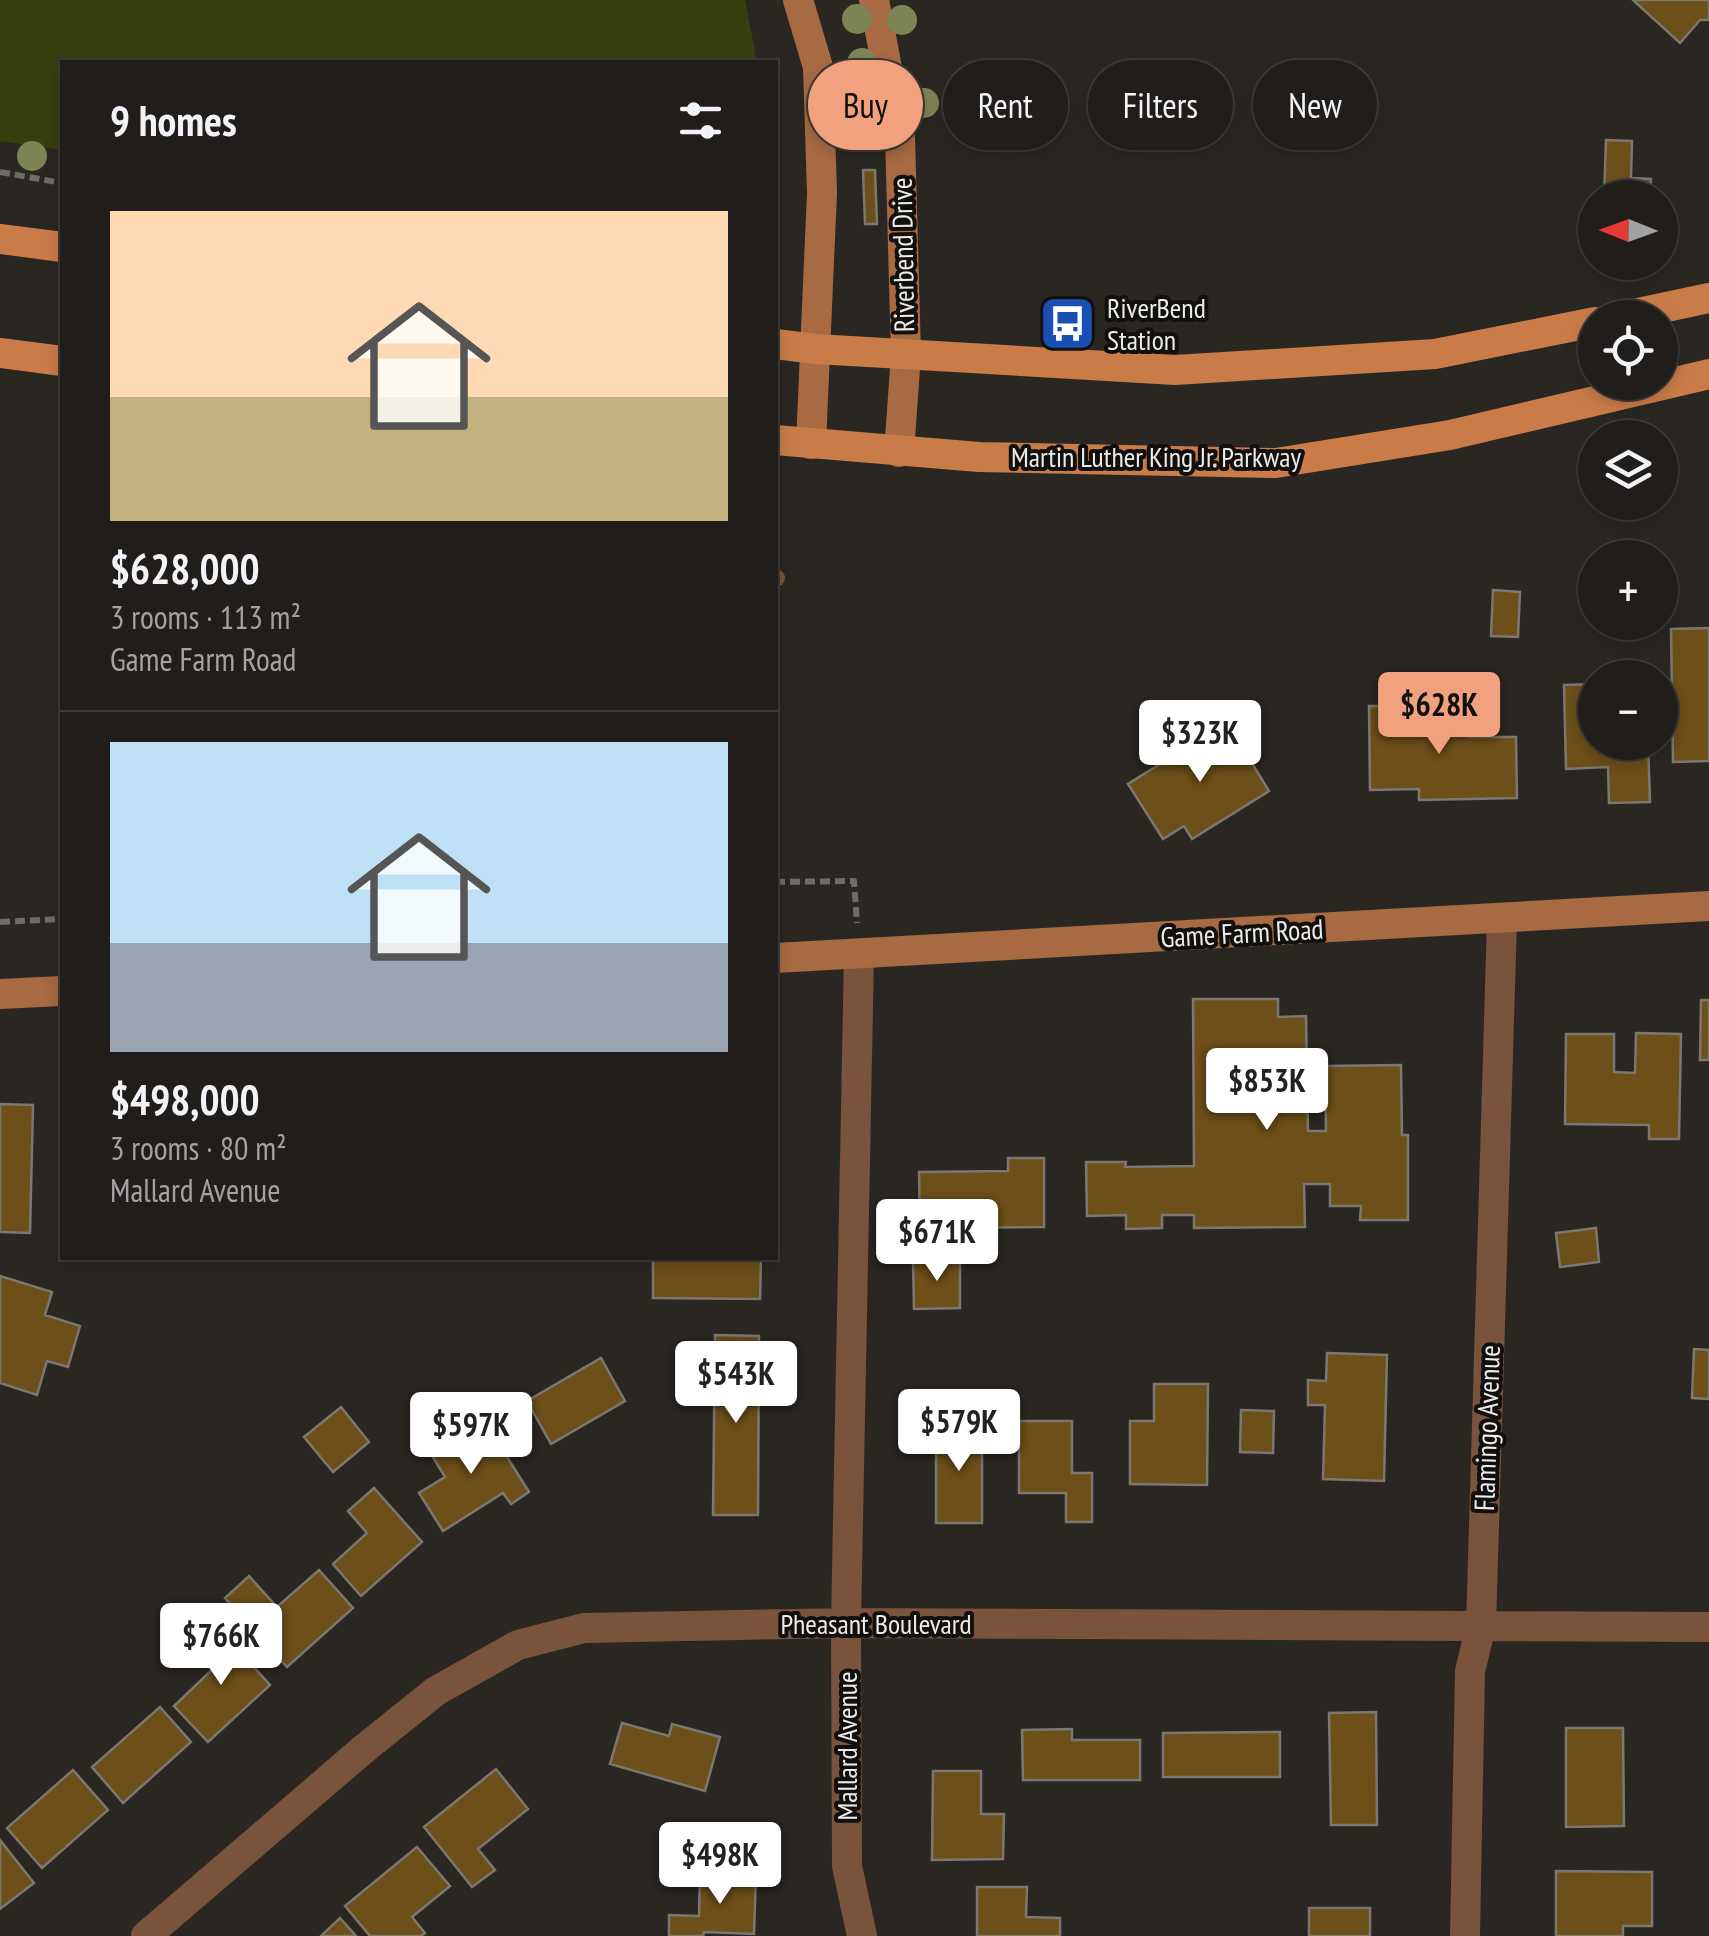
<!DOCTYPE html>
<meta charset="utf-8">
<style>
:root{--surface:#201d1a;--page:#282623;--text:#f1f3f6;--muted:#a2a2a2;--line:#3d3b39;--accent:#f1a17d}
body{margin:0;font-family:"PT Sans Narrow",sans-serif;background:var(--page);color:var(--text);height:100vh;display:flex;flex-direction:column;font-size:38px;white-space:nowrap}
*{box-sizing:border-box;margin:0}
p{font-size:32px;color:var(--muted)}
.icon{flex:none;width:55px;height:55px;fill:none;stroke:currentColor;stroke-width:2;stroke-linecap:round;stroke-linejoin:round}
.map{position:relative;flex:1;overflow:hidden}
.sheet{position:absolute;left:60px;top:60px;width:718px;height:1200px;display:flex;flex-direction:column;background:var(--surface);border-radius:0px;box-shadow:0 5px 15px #0003,0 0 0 2px var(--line)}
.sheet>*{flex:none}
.banner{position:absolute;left:808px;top:60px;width:750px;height:90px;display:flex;gap:20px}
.needle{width:65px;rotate:271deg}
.fabs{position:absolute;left:1578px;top:180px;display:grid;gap:20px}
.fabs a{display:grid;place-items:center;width:100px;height:100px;border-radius:50%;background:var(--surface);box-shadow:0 5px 15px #0003,0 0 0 2px var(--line);font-size:50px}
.price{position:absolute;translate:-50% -85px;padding:0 22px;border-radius:10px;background:#fff;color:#222;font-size:32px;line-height:65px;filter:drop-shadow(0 2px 5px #0008)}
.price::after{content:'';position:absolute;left:50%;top:60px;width:30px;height:22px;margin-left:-15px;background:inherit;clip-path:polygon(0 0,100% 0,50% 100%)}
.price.selected{background:var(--accent);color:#111}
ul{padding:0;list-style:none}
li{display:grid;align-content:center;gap:20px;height:530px;padding:0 50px}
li+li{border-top:2px solid var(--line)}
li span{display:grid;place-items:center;height:310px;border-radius:0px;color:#555}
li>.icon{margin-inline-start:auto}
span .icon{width:180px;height:180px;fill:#fffc;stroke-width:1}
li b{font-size:42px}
h2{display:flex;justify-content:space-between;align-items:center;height:120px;padding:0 50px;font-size:42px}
.pill{padding:0 35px;border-radius:45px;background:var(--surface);box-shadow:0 5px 15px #0003,0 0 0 2px var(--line);font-size:35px;line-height:90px}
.pill.selected{background:var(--accent);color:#111}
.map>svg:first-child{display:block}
</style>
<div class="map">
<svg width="1709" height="1936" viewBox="0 0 1709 1936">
<rect width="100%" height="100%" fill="#2a2722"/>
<path fill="#373f0e" d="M0,0h745l12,62h-695v88l-62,-9z"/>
<path fill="#6c4f19" stroke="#7b7771" stroke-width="2.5" d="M1633,0h76v20h-9l-20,23z
M1606,140l26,1 -1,37 20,1 -1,19h-46z
M863,170h12l2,54h-12z
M1493,590l27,2 -2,45 -27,-1z
M1709,628v133l-36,1 -2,-133z
M1595,684v58h53l2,60 -41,1 -1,-36 -42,2 -2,-84z
M1369,706h41v11l58,-1 1,21h47l1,61 -98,2v-11l-49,1z
M1227,722l42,69 -77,48 -8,-13 -21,13 -35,-55z
M1193,999h85v18l28,-1 2,115h18l-1,-65 76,-1 1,70h6v85h-48l1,-14h-31v-22h-26l1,43 -111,1v-13h-32v13l-36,1v-14l-39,1 -1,-54h40l-1,5 69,-1z
M1701,1000h8v60h-9z
M1636,1033l45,1 -2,105h-30v-14l-84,-1 1,-90h48v38l21,1z
M0,1104l33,1 -3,128 -30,-1z
M1008,1158h36v69l-124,1 -1,-56 89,-1z
M1596,1228l3,34 -39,5 -4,-34z
M653,1258h108l-1,41 -107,-1z
M960,1260v48l-46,1 -1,-48z
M0,1276l52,16 -7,23 35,11 -12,41 -21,-6 -10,34 -37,-12z
M715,1335l44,1 -1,179h-45z
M1694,1349l15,1v49l-17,-1z
M1327,1353l60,2 -3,126 -61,-2 2,-74h-17v-25l18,1z
M601,1358l24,43 -74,43 -24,-43z
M1154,1384h54l-1,101 -77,-1v-63h24z
M341,1407l28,35 -36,30 -29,-35z
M1241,1410l33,1 -1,42 -33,-1z
M484,1420l45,72 -18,12 -8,-11 -60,38 -24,-38 26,-16 -14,-23z
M1019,1421h53v52h20v49h-26v-29h-47z
M936,1426h46v97h-46z
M374,1488l48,54 -61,54 -28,-32 34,-31 -19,-22z
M319,1570l34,38 -66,59 -62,-69 24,-22 28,31z
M218,1628l52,57 -62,57 -34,-36 43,-41 -18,-19z
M160,1707l31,35 -68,61 -31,-36z
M1376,1712l1,113h-46l-2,-112z
M622,1723l47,13 3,-12 48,13 -15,54 -95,-27z
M1566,1728h57l1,98 -58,1z
M1072,1729v11h68v40h-117l-1,-50z
M1280,1732v45h-117v-44z
M496,1769l32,40 -50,40 17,21 -23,17 -48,-60z
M73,1770l35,40 -66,58 -35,-40z
M933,1771h48v43h23l-1,45 -71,1z
M0,1840l34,43 -34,26z
M417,1847l33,39 -38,31 13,16 -4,3h-51l-25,-30z
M1556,1871l96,1v54h-29v10h-67z
M700,1872l56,2 -2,60 -50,-2 -1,4h-34v-21l30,1z
M977,1887h50l-1,30 34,1v18h-83z
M1309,1908h61v28h-61z
M340,1918l16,18h-35z"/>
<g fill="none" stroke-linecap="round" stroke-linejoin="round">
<path stroke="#6e6c67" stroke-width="6" stroke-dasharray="10 5" stroke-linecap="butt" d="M0,172l62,11
M775,882l79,-1 3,42
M0,922l62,-3"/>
<path stroke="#79533b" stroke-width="18" d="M775,578h1"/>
<path stroke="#79533b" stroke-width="30" d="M859,954l-13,669 1,243 15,70
M146,1936l219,-188 71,-57 82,-46 66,-17 262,-5 863,4
M1465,1936l5,-265 11,-45 21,-706"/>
<path stroke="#a76a43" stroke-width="30" d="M798,0l20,67 4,126 -11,251
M874,0l26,136 6,219 -7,97
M775,958l934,-52
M0,994l62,-3"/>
<path stroke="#ca7c48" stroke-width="30" d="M0,239l62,8
M1615,318l94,-20
M775,344l41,5 359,21 260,-16 160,-32
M0,353l62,8
M775,440l204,17 297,6 174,-28 259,-61"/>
</g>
<g fill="#7e8555">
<circle cx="857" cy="19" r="15"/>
<circle cx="902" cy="20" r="15"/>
<circle cx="862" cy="63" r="15"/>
<circle cx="924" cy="103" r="15"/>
<circle cx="32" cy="156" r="15"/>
</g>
<defs>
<symbol id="bus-square" viewBox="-11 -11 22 22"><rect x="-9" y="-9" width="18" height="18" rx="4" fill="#1a4fb4" stroke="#11100e"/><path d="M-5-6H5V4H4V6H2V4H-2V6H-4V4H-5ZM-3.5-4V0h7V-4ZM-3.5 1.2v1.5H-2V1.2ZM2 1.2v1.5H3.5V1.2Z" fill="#fff"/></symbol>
</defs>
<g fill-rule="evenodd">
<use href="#bus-square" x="1036" y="292" width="63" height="63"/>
</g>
<g text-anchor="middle" stroke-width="8" stroke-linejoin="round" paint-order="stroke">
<g font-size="28" fill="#edebe8" stroke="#11100e">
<text transform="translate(903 255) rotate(-91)" y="10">Riverbend Drive</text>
<text x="1156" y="467">Martin Luther King Jr. Parkway</text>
<text transform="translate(1242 933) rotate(-3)" y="10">Game Farm Road</text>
<text transform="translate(1487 1428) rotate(-88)" y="10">Flamingo Avenue</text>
<text x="876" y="1634">Pheasant Boulevard</text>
<text transform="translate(847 1746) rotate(-90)" y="10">Mallard Avenue</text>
</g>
<g font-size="28" fill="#edebe8" stroke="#11100e" text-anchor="start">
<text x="1107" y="318">RiverBend<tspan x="1107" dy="32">Station</tspan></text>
</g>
</g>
</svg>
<div class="fabs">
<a><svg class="needle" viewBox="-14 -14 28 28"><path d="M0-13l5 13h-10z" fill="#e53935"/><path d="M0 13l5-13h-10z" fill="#a2a2a2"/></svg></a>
<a><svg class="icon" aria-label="locate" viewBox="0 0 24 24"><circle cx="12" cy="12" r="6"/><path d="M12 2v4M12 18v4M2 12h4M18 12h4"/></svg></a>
<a><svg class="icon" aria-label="layers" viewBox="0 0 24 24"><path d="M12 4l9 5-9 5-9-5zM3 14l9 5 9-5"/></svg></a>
<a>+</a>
<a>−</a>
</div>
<b class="price selected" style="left:1439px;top:757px">$628K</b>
<b class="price" style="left:1200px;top:785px">$323K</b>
<b class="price" style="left:1267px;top:1133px">$853K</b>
<b class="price" style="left:937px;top:1284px">$671K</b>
<b class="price" style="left:736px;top:1426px">$543K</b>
<b class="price" style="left:959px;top:1474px">$579K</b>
<b class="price" style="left:471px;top:1477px">$597K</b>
<b class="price" style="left:221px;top:1688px">$766K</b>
<b class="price" style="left:720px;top:1907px">$498K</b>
<div class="banner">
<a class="pill selected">Buy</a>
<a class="pill">Rent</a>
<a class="pill">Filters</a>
<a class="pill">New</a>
</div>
<section class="sheet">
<h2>9 homes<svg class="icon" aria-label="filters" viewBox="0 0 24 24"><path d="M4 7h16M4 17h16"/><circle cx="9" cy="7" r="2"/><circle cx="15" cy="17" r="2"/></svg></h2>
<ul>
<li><span style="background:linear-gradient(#ffd9b3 60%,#c2b280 0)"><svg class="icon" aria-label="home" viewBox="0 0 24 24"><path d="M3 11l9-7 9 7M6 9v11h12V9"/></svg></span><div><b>$628,000</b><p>3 rooms · 113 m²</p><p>Game Farm Road</p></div></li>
<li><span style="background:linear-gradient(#bfe0f5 65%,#9aa5b1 0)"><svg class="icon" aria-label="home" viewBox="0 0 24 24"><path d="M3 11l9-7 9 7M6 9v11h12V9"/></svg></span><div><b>$498,000</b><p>3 rooms · 80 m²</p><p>Mallard Avenue</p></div></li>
</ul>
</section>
</div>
